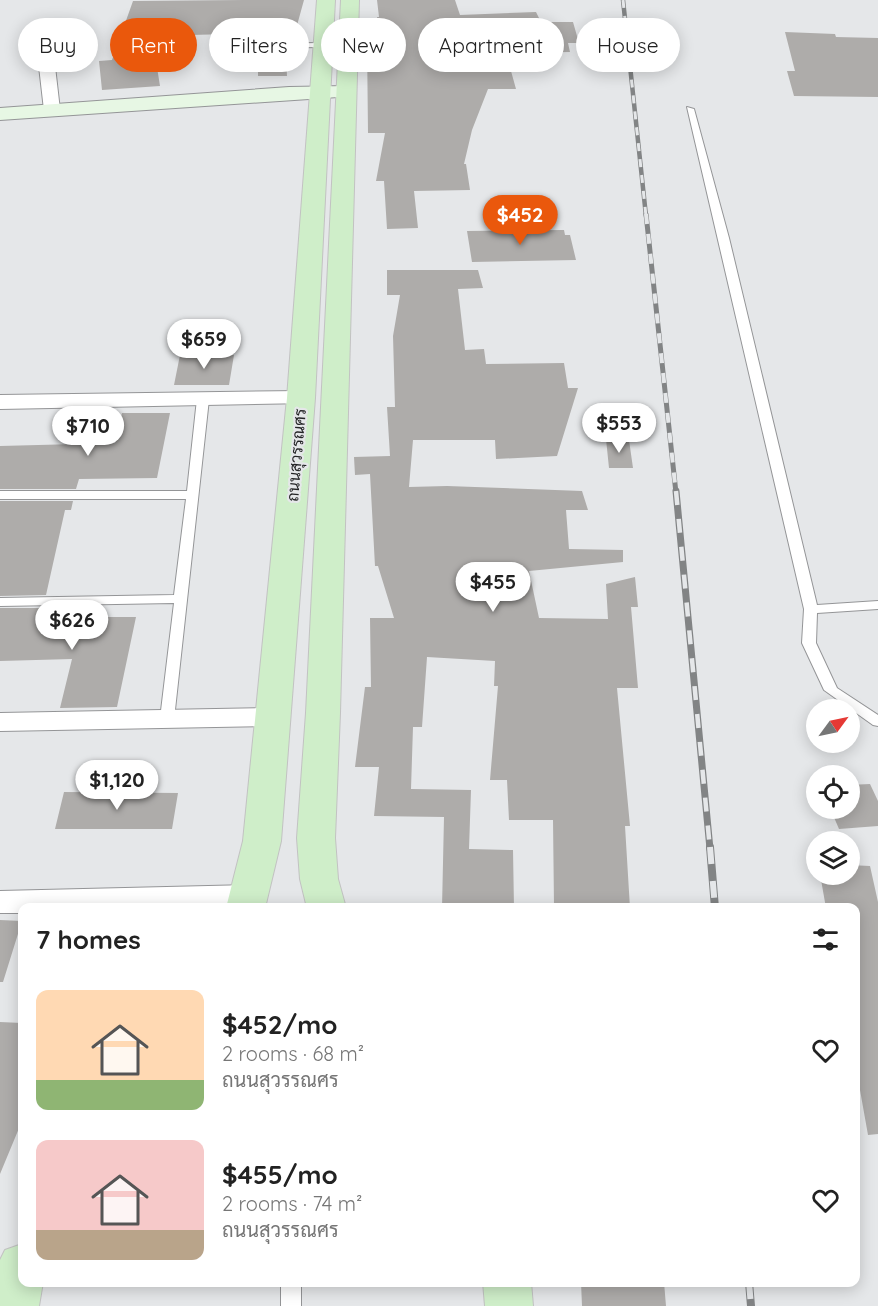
<!DOCTYPE html>
<meta charset="utf-8">
<style>
:root{--surface:#fff;--page:#f6f6f6;--text:#222;--muted:#767676;--accent:#ea580c}
body{margin:0;font-family:Quicksand,Sarabun,sans-serif;background:var(--page);color:var(--text);height:100vh;display:flex;flex-direction:column;font-size:22px;white-space:nowrap}
*{box-sizing:border-box;margin:0}
p{font-size:20px;color:var(--muted)}
.icon{flex:none;width:33px;height:33px;fill:none;stroke:currentColor;stroke-width:2;stroke-linecap:round;stroke-linejoin:round}
.map{position:relative;flex:1;overflow:hidden}
.drawer{position:absolute;left:18px;top:903px;width:842px;height:384px;display:flex;flex-direction:column;background:var(--surface);border-radius:12px;box-shadow:0 3px 15px #0003}
.drawer>*{flex:none}
.guide{position:absolute;left:18px;top:18px;width:843px;height:54px;display:flex;gap:12px}
.needle{width:39px;rotate:57deg}
.buttons{position:absolute;left:806px;top:699px;display:grid;gap:12px}
.buttons a{display:grid;place-items:center;width:54px;height:54px;border-radius:50%;background:var(--surface);box-shadow:0 3px 15px #0003;font-size:30px}
.price{position:absolute;translate:-50% -51px;padding:0 14px;border-radius:21px;background:#fff;color:#222;font-size:20px;line-height:39px;filter:drop-shadow(0 2px 3px #0008)}
.price::after{content:'';position:absolute;left:50%;top:36px;width:18px;height:14px;margin-left:-9px;background:inherit;clip-path:polygon(0 0,100% 0,50% 100%)}
.price.active{background:var(--accent);color:#fff}
ul{padding:0;list-style:none}
li{display:flex;align-items:center;gap:18px;height:150px;padding:0 18px}
li span{display:grid;place-items:center;flex:none;width:168px;height:120px;border-radius:12px;color:#555}
li>.icon{margin-inline-start:auto}
span .icon{width:72px;height:72px;fill:#fffc;stroke-width:1}
li b{font-size:26px}
h2{display:flex;justify-content:space-between;align-items:center;height:72px;padding:0 18px;font-size:26px}
.tag{padding:0 21px;border-radius:27px;background:var(--surface);box-shadow:0 3px 15px #0003;font-size:21px;line-height:54px}
.tag.active{background:var(--accent);color:#fff}
.map>svg:first-child{display:block}
</style>
<div class="map">
<svg width="878" height="1306" viewBox="0 0 878 1306">
<rect width="100%" height="100%" fill="#e5e7e9"/>
<path fill="#aeacaa" d="M243,0h61l-8,29h-8l2,12 -59,1 -2,-8 -77,2 8,50 -58,4 -3,-29 13,-1 21,-59z
M377,0h78l5,15 76,-3 5,10h32l6,21h-11l2,9 -64,1 10,36h-28l-16,41 -8,34h2l4,26 -56,1 4,37 -31,1 -3,-48h-8l9,-48h-17l-1,-92h3l-1,-10h11l-3,-14h2z
M785,32l50,2 1,3 42,1v59l-84,-1 -7,-25h8z
M233,50h59l1,2 -7,1 1,23h-29v-22l-24,2z
M564,230l1,5h5l6,25 -104,2 -5,-31z
M387,270h91l5,18 -25,1 7,61 19,-1 2,15 78,-1 4,25h10l-21,68 -61,3 -1,-19h-82l-4,47 38,-1 135,5 6,19h-22l3,39 54,1v12l-94,9 10,47 69,1 -2,-35 29,-7 3,30h-7l7,81h-21l13,138h-5l5,82 -76,-2 -1,-86h-44l-2,-40h-17l8,-94h-4l1,-25 -68,-4 -5,70h-9l-2,62 60,1 -2,59 44,1 1,58h-72l2,-91 -70,-1 5,-49h-24l10,-80h6l-1,-69h24l-16,-52h-3l-5,-92 -15,1 -1,-18 36,-1 -3,-49h8l-2,-71 7,-41h-13z
M180,355h54l-5,30h-55z
M122,413h48l-13,65 -78,1 -3,10h-76v-43l115,-3z
M606,439l23,1 4,28h-24z
M0,501h73l-2,9h-6l-19,85 -46,1z
M0,608h43l-1,6 24,-1 -1,4h71l-19,90 -57,1 12,-49 -72,2z
M870,784l8,17v25l-39,3 -9,-21h19v-23z
M64,792l114,1 -6,36h-117z
M849,865l21,1 8,36v232l-10,1 -13,-73v-154h-29l-6,-34h29z
M0,920l22,1 -19,61h-3z
M0,1022l22,1v98l-22,53z
M581,1282h83l2,24h-84z"/>
<g fill="none" stroke-linecap="round" stroke-linejoin="round">
<defs>
<path id="lane" d="M323,43l4,2 -1,2 -95,1 -4,-2 4,-2z
M687,107l7,2 35,129 88,367 61,-4v8l-61,4 -1,30 21,45 41,27v11l-5,-1 -49,-35 -22,-47 2,-34z
M203,396l6,3 -35,320 -7,4 -7,-4 14,-116 -174,3v-8l174,-3 12,-96h-186v-8h187l10,-92z
M281,1282h20v24h-20z"/>
<path id="street" d="M45,44l8,5 7,61 -8,5 -8,-5 -7,-61z
M301,391l8,2 3,5 -3,5 -309,6v-14z
M273,708l10,3 4,6 -4,6 -10,3 -273,5v-18z
M250,885l11,3 5,8 -5,8 -11,3 -228,1v5h-22v-22z"/>
<path id="secondary" d="M346,86l7,2 3,4 -3,4 -353,24v-12l289,-21z"/>
<path id="primary" d="M317,0h18l-20,398 -34,443 -16,67h-39l17,-67 44,-443z
M341,0h18l-19,713 -5,125 3,41 8,29h-39l-7,-29 -3,-41 9,-125z
M22,1244v38h21l-4,24h-39v-46l5,-10z
M483,1282h48l2,24h-48z"/>
</defs>
<use href="#lane" stroke="#949597" stroke-width="2"/>
<use href="#street" stroke="#949597" stroke-width="2"/>
<use href="#secondary" stroke="#949597" stroke-width="2"/>
<use href="#primary" stroke="#c2c2c2" stroke-width="2"/>
<use href="#lane" fill="#fff" fill-rule="evenodd"/>
<use href="#street" fill="#fff" fill-rule="evenodd"/>
<use href="#secondary" fill="#e7f7e4" fill-rule="evenodd"/>
<use href="#primary" fill="#cfeec9" fill-rule="evenodd"/>
<defs>
<path id="rail-far3" d="M623,0l23,216"/>
<path id="rail-far2" d="M646,214l30,279"/>
<path id="rail-far1" d="M676,491l34,358"/>
<path id="rail" d="M710,847l5,61
M749,1282l2,24"/>
</defs>
<use href="#rail-far3" stroke="#828485" stroke-width="4.5"/>
<use href="#rail-far2" stroke="#828485" stroke-width="5"/>
<use href="#rail-far1" stroke="#828485" stroke-width="7"/>
<use href="#rail" stroke="#828485" stroke-width="8"/>
<use href="#rail-far3" stroke="#e5e7e9" stroke-width="3" stroke-dasharray="8" stroke-linecap="butt"/>
<use href="#rail-far2" stroke="#e5e7e9" stroke-width="4" stroke-dasharray="10" stroke-linecap="butt"/>
<use href="#rail-far1" stroke="#e5e7e9" stroke-width="4.5" stroke-dasharray="14" stroke-linecap="butt"/>
<use href="#rail" stroke="#e5e7e9" stroke-width="6" stroke-dasharray="17" stroke-linecap="butt"/>
</g>
<g text-anchor="middle" stroke-width="4.5" stroke-linejoin="round" paint-order="stroke">
<g font-size="16" fill="#242526" stroke="#e5e7e9">
<text transform="translate(296 455) rotate(-85)" y="6">ถนนสุวรรณศร</text>
</g>
</g>
</svg>
<div class="buttons">
<a><svg class="needle" viewBox="-14 -14 28 28"><path d="M0-13l5 13h-10z" fill="#e53935"/><path d="M0 13l5-13h-10z" fill="#767676"/></svg></a>
<a><svg class="icon" aria-label="locate" viewBox="0 0 24 24"><circle cx="12" cy="12" r="6"/><path d="M12 2v4M12 18v4M2 12h4M18 12h4"/></svg></a>
<a><svg class="icon" aria-label="layers" viewBox="0 0 24 24"><path d="M12 4l9 5-9 5-9-5zM3 14l9 5 9-5"/></svg></a>
</div>
<b class="price active" style="left:520px;top:246px">$452</b>
<b class="price" style="left:204px;top:370px">$659</b>
<b class="price" style="left:619px;top:454px">$553</b>
<b class="price" style="left:88px;top:457px">$710</b>
<b class="price" style="left:493px;top:613px">$455</b>
<b class="price" style="left:72px;top:651px">$626</b>
<b class="price" style="left:117px;top:811px">$1,120</b>
<div class="guide">
<a class="tag">Buy</a>
<a class="tag active">Rent</a>
<a class="tag">Filters</a>
<a class="tag">New</a>
<a class="tag">Apartment</a>
<a class="tag">House</a>
</div>
<section class="drawer">
<h2>7 homes<svg class="icon" aria-label="filters" viewBox="0 0 24 24"><path d="M4 7h16M4 17h16"/><circle cx="9" cy="7" r="2"/><circle cx="15" cy="17" r="2"/></svg></h2>
<ul>
<li><span style="background:linear-gradient(#ffd9b3 75%,#8fb573 0)"><svg class="icon" aria-label="home" viewBox="0 0 24 24"><path d="M3 11l9-7 9 7M6 9v11h12V9"/></svg></span><div><b>$452/mo</b><p>2 rooms · 68 m²</p><p>ถนนสุวรรณศร</p></div><svg class="icon" aria-label="heart" viewBox="0 0 24 24"><path d="M12 20l-8-8c-3-5 5-10 8-4 3-6 11-1 8 4z"/></svg></li>
<li><span style="background:linear-gradient(#f6c9c9 75%,#b9a48a 0)"><svg class="icon" aria-label="home" viewBox="0 0 24 24"><path d="M3 11l9-7 9 7M6 9v11h12V9"/></svg></span><div><b>$455/mo</b><p>2 rooms · 74 m²</p><p>ถนนสุวรรณศร</p></div><svg class="icon" aria-label="heart" viewBox="0 0 24 24"><path d="M12 20l-8-8c-3-5 5-10 8-4 3-6 11-1 8 4z"/></svg></li>
</ul>
</section>
</div>
